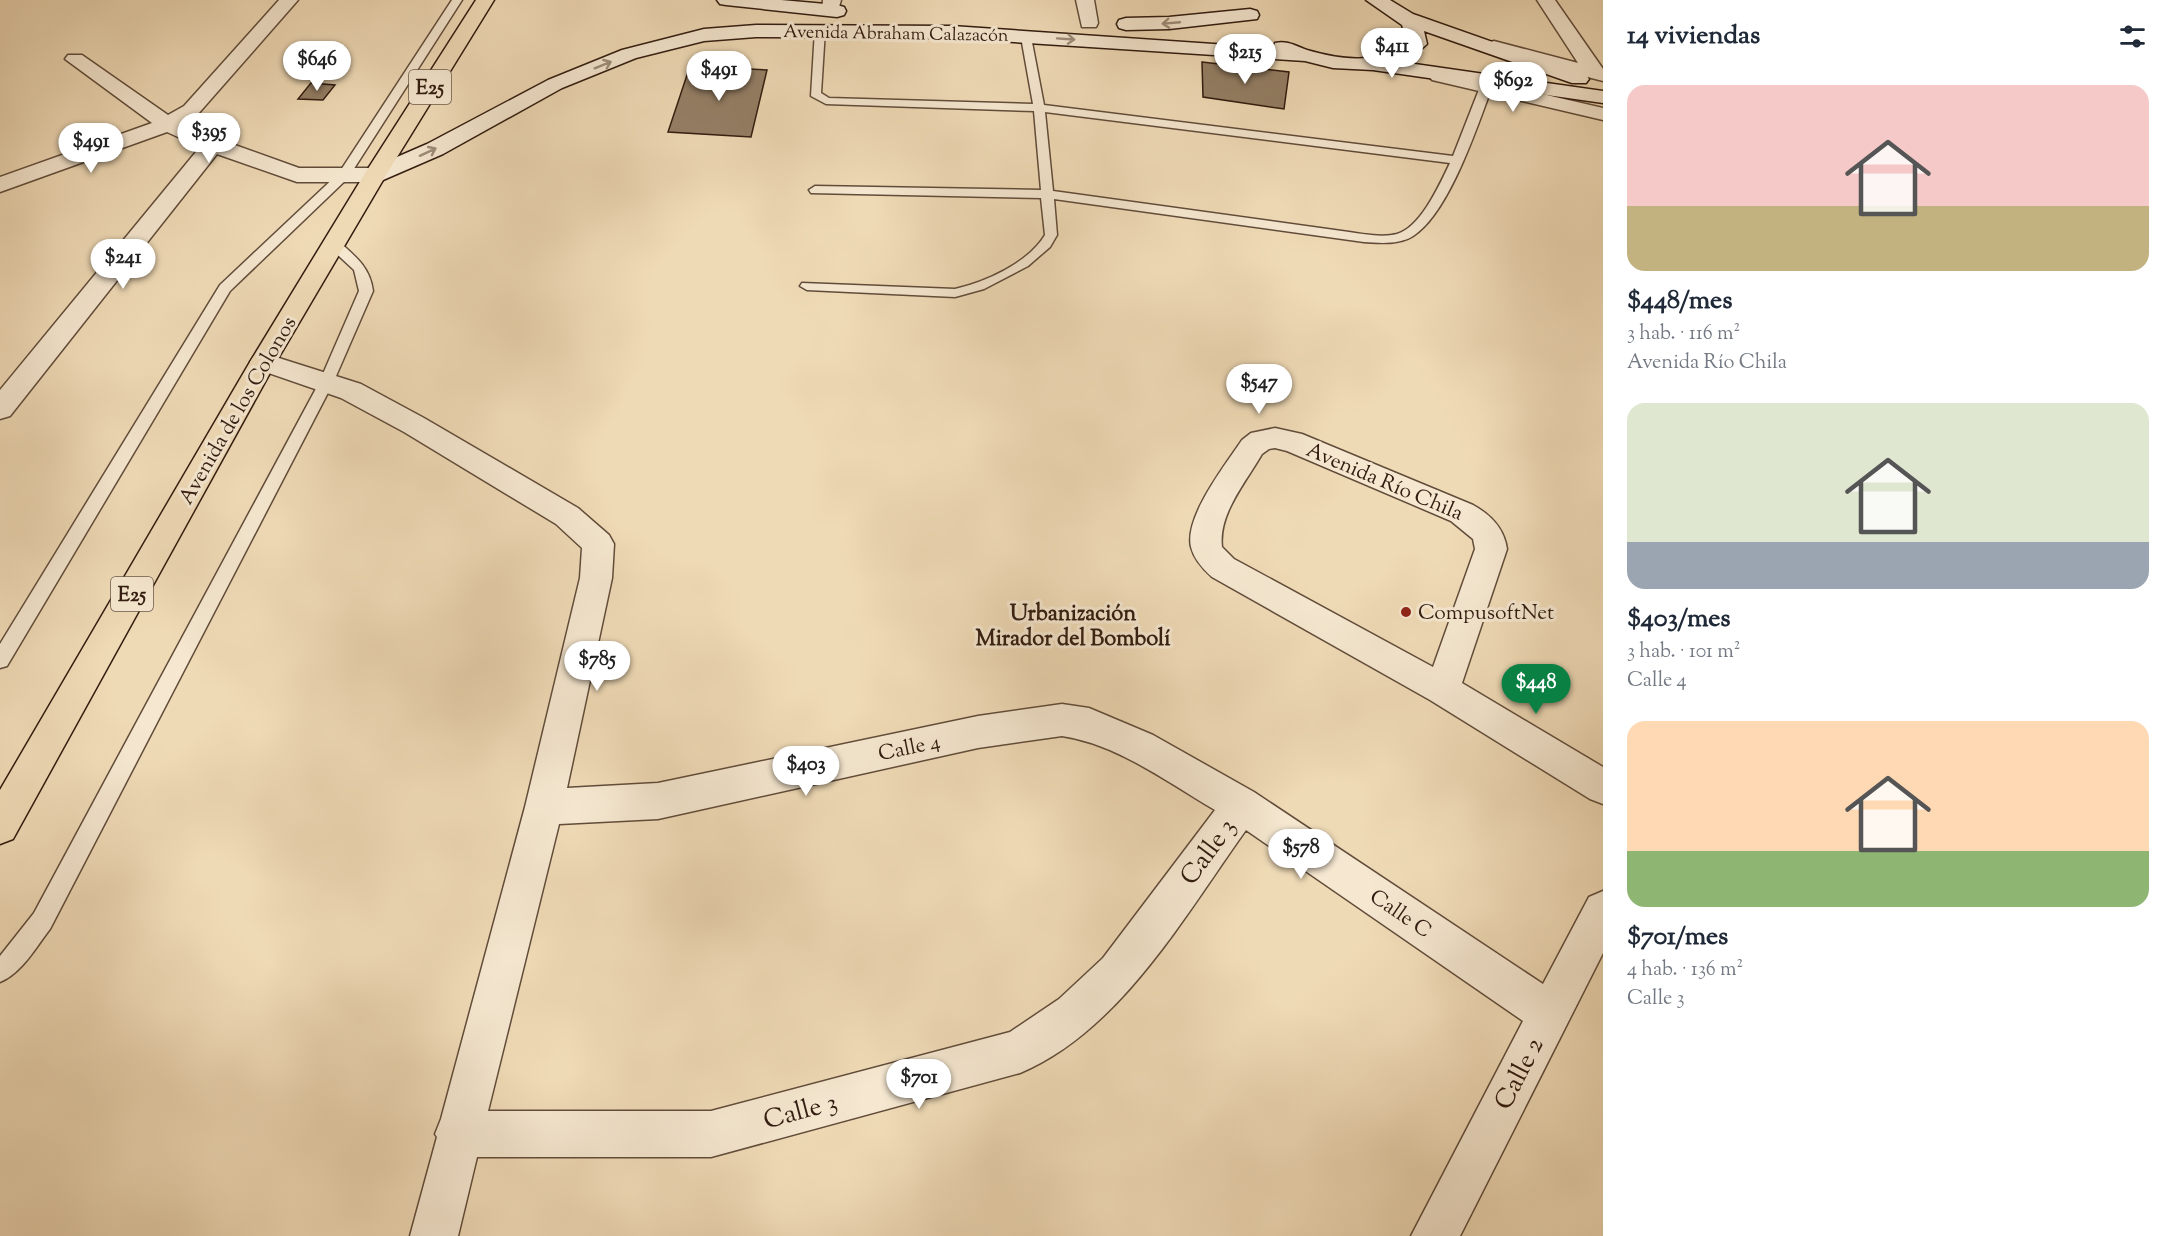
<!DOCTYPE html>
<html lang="es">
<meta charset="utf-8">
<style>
:root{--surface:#fff;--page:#f2f2f3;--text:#1f2937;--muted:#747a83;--accent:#0b8043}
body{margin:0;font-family:"Sorts Mill Goudy",serif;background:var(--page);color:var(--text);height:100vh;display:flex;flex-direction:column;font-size:22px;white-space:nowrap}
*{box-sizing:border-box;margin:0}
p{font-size:20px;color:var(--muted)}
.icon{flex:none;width:33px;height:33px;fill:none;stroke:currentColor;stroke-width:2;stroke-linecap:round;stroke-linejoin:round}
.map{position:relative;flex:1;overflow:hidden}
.drawer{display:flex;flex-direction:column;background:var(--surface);width:570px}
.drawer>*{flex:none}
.price{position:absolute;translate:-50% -51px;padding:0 14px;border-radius:21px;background:#fff;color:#222;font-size:20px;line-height:39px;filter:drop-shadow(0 2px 3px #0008)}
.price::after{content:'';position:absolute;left:50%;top:36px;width:18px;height:14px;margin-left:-9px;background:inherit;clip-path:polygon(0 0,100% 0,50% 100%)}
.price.current{background:var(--accent);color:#fff}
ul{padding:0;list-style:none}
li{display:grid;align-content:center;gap:12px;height:318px;padding:0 24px}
li span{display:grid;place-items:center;height:186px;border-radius:18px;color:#555}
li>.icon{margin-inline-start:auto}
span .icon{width:108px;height:108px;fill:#fffc;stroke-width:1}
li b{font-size:26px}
h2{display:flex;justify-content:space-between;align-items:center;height:72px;padding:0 24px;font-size:26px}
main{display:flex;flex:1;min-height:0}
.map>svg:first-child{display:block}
</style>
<main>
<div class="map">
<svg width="1603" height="1236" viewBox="0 0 1603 1236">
<rect width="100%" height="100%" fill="#efdab6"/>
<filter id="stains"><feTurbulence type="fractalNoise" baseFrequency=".00333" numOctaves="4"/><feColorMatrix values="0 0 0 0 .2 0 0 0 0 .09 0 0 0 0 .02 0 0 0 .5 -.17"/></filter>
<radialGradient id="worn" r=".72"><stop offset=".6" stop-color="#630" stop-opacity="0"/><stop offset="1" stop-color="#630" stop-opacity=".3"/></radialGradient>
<path fill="#947f66" stroke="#321c10" stroke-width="1.5" d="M1202,62l87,10 -5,37 -81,-12z
M690,66l77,4 -16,67 -83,-5z
M311,83l24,2 -12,15 -25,-1z"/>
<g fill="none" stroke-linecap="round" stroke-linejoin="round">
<defs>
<path id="lane" d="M452,0h10l-114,178 -118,113 -223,375 -7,2v-24l220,-359 119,-112z
M820,27l5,3 -4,63 8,5 204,6 -12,-67 5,-3 5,3 13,68 409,51 27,-69 6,-3 6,3c-15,40 -43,126 -79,149 -14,9 -34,7 -49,6l-310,-43 3,36 -7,12 -22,19 -44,23 -29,8 -148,-7 -7,-4 2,-3 153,6c31,-7 73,-26 90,-54l-4,-37 -230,-5 -2,-3 6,-4 226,4 -7,-79 -208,-7 -15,-8 4,-66zM1045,112l405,51c-10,21 -29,64 -53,71 -15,4 -33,0 -48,-2l-296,-41z
M333,240l5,1c17,15 32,26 35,50l-40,92 -283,546c-14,18 -28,44 -50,53v-26l34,-43 285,-530 40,-92 -5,-21 -28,-26z"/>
<path id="street" d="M279,0h19l-100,114 -14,10 37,16 78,28h76l8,2 3,5 -3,5 -8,2h-78l-80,-28 -207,262 -10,3v-29l200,-243 -33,-15 -167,60v-15l152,-54 -87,-64 3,-4h14l86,60 16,-9z
M823,0h18l-4,14h-12l-3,-4z
M1076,0h18l4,23 -2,4h-14z
M1537,0h18l48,69v12l-116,-30 -3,-4 3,-4 7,-2 84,22z
M1439,70l164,38v12l-171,-40 -3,-4 3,-4z
M263,353l98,31 63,34 154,90 31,27 5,9 -2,34 -45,210 91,-5 320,-67 84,-12 27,4 64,27 101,57 289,192 46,-87 14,-6v62l-143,283h-49l112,-215 -277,-191c-61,85 -126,201 -226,243l-309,84h-234l-19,79h-48l27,-99 -2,-3 6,-15 84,-312 55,-229 2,-30 -26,-24 -152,-92 -63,-34 -87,-30 -4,-6 4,-6zM1062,736c55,8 105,46 153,74l-112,148 -44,41 -49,33 -299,79h-223l71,-287 99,-5 320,-71z
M1275,428l27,6 171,71c18,10 31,23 34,44l-45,134 141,84v37l-13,-5 -160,-99 -218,-123c-9,-8 -18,-18 -21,-30 -7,-30 35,-83 51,-107l9,-7zM1275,448l12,3 164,70 22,18 2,10 -42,118 -199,-108 -12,-12c-4,-33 24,-65 40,-93l7,-5z"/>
<path id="secondary" d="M717,0h64l56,5 7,2 2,4 -2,4 -7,2 -111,-12 -6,-1z
M1366,0h24l23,14 173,61 3,4 -3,4h-14l-148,-52 3,13 -17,15 -9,3 202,29v12l-230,-33 -40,-2 -28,-7 -353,-23 -196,-1 -52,4 -68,17 -74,30 -119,66 -60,26 -8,2 -8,-2 -3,-5 3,-5 60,-26 121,-64 74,-30 82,-21 52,-4 196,1 321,22 2,-5c12,-3 21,3 32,7 34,10 71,15 100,-8l-5,-17z
M1250,9l7,2 2,4 -2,4 -88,10 -43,1 -7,-2 -2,-4 2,-4 7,-2 43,-1z"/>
<path id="highway" d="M476,0h18l-108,175 -110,187 -263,477 -13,5v-54l250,-428 114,-187z"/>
</defs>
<use href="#lane" stroke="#614c3a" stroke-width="3"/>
<use href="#street" stroke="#614c3a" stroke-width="3"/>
<use href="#secondary" stroke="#321c10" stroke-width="3"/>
<use href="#highway" stroke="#321c10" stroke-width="3"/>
<use href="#lane" fill="#f5e7d0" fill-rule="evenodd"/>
<use href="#street" fill="#f5e7d0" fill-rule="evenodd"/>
<use href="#secondary" fill="#f5e7d0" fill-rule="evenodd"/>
<use href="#highway" fill="#efdab6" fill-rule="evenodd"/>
</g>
<defs><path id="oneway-shaft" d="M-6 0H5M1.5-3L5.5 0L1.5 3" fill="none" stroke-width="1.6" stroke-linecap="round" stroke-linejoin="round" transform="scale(1.5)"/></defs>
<g stroke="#9d8c7a">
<use href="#oneway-shaft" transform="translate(1171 23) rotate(175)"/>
<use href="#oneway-shaft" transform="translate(1066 39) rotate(4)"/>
<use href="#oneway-shaft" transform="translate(603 65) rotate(-22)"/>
<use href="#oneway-shaft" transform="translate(428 152) rotate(-25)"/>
</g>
<circle fill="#8f2418" stroke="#f5e7d0" stroke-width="2" cx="1406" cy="612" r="6"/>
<g text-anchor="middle" stroke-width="6" stroke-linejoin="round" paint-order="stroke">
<g font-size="18" fill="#321c10" stroke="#f5e7d0">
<text transform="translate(896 33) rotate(1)" y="6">Avenida Abraham Calazacón</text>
</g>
<g fill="#f5e7d0" stroke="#6c594a" stroke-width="1.5">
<rect x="409" y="70" width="42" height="34" rx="4.5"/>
<rect x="111" y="577" width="42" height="34" rx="4.5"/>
</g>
<g font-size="20" font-weight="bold" fill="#321c10">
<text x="430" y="94">E25</text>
<text x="132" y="601">E25</text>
</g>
<g font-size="21" fill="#321c10" stroke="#f5e7d0">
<text transform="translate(237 410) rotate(-60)" y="7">Avenida de los Colonos</text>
<text transform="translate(1385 481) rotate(23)" y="7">Avenida Río Chila</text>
<text transform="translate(909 747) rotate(-12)" y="7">Calle 4</text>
<text transform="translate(1401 913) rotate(34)" y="7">Calle C</text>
</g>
<g font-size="21" fill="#321c10" stroke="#f5e7d0" text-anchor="start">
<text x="1418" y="619">CompusoftNet</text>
</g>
<g font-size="22" font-weight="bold" fill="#321c10" stroke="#f5e7d0">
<text x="1073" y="620">Urbanización<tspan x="1073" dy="25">Mirador del Bombolí</tspan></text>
</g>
<g font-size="26" fill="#321c10" stroke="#f5e7d0">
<text transform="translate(1207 851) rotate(-54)" y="9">Calle 3</text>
<text transform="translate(1518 1073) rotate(-63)" y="9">Calle 2</text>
<text transform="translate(800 1110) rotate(-15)" y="9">Calle 3</text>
</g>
</g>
<rect width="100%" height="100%" filter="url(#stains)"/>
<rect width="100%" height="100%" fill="url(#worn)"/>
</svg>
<b class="price" style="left:1392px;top:79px">$411</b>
<b class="price" style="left:1245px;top:85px">$215</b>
<b class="price" style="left:317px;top:92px">$646</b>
<b class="price" style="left:719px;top:102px">$491</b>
<b class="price" style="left:1513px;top:113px">$692</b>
<b class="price" style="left:209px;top:164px">$395</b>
<b class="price" style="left:91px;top:174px">$491</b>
<b class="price" style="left:123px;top:290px">$241</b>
<b class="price" style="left:1259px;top:415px">$547</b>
<b class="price" style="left:597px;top:692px">$785</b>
<b class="price current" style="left:1536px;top:715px">$448</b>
<b class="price" style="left:806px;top:797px">$403</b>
<b class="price" style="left:1301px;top:880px">$578</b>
<b class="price" style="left:919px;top:1110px">$701</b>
</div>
<section class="drawer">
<h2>14 viviendas<svg class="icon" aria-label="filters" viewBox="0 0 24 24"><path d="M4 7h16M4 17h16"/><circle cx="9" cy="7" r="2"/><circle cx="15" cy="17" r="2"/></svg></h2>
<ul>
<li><span style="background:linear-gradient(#f6c9c9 65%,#c2b280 0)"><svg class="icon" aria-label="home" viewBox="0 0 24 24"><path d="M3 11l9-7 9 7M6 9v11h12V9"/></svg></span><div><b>$448/mes</b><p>3 hab. · 116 m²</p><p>Avenida Río Chila</p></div></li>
<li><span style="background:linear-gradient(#dfe7d0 75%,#9aa5b1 0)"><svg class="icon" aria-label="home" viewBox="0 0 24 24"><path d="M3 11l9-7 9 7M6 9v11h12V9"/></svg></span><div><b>$403/mes</b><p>3 hab. · 101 m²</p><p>Calle 4</p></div></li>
<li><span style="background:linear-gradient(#ffd9b3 70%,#8fb573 0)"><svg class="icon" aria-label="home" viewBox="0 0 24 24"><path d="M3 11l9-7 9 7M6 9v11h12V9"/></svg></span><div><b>$701/mes</b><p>4 hab. · 136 m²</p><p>Calle 3</p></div></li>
</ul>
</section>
</main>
